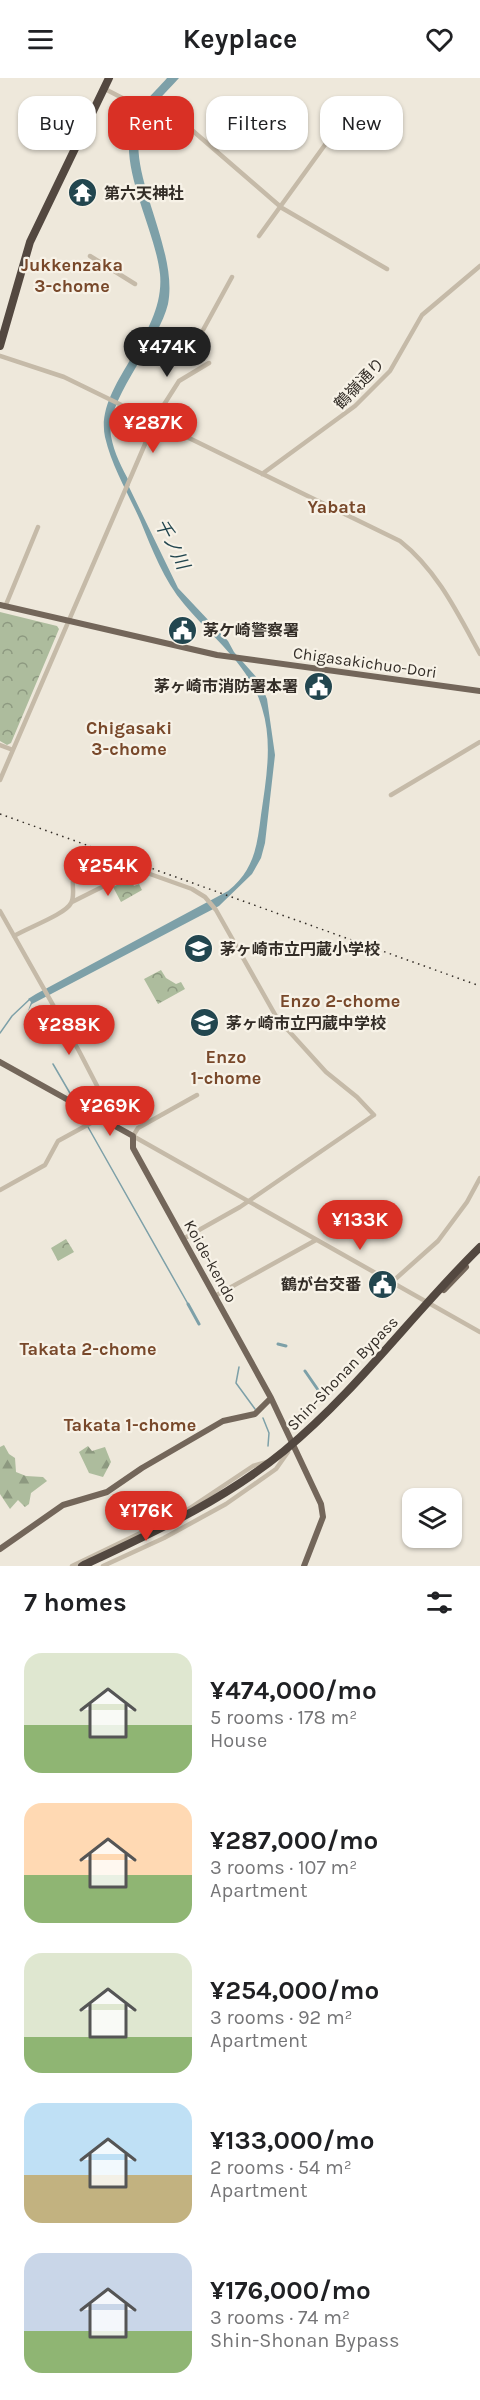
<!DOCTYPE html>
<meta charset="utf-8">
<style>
:root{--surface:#fff;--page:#f6f6f6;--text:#202124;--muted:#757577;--accent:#d93025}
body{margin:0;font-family:Karla,"Noto Sans JP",sans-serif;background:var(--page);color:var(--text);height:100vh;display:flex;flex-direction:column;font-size:22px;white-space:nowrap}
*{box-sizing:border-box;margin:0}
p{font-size:20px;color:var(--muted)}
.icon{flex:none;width:33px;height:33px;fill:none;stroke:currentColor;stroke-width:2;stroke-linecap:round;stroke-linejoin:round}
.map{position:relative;height:1488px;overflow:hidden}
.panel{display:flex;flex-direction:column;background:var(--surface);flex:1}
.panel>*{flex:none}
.banner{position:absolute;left:18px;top:18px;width:444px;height:54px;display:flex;gap:12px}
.fabs{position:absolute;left:402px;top:1410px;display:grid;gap:12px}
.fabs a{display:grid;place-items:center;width:60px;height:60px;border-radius:12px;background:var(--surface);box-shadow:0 2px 4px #0004;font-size:30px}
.price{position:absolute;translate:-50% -51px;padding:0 14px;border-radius:21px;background:var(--accent);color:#fff;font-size:20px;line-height:39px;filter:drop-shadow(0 2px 3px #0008)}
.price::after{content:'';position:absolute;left:50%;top:36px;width:18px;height:14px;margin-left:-9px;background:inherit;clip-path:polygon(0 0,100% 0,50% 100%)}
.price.current{background:#222;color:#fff}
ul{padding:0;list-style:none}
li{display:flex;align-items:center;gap:18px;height:150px;padding:0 24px}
li span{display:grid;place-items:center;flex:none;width:168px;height:120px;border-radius:18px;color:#555}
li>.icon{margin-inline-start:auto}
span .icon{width:72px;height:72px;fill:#fffc;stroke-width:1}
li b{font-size:26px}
h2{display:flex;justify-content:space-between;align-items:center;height:72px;padding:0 24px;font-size:26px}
.chip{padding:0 21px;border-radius:18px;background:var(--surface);box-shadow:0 2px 4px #0004;font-size:21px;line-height:54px}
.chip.current{background:var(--accent);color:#fff}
header{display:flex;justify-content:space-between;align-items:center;height:78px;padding:0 24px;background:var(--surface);font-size:27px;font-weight:700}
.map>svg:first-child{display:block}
</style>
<header><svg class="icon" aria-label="menu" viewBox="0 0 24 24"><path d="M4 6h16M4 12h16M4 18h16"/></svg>Keyplace<svg class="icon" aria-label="heart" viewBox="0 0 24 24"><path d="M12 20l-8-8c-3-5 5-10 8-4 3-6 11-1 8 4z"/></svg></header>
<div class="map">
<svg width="480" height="1488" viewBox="0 0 480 1488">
<defs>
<pattern id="forest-firs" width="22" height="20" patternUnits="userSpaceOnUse" patternTransform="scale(1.5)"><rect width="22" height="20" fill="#adbc9d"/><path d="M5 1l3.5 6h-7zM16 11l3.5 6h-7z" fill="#8d9980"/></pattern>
<pattern id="park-crowns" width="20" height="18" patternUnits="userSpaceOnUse" patternTransform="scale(1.5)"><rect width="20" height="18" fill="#adbc9d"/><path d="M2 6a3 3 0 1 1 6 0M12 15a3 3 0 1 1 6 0" fill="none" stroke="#8d9980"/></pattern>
</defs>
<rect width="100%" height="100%" fill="#eee8db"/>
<path fill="url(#forest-firs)" d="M4,1367l5,9 6,4 1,14 10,4 17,1 4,4 -16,12 -2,11 -4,3 -7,-7 -8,9 -10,-15v-47z
M88,1368l4,5 13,-4 6,15 -8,15 -14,-4 -10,-21z"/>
<path fill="url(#park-crowns)" d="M0,534l57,14 2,3 -48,114 -4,2 -7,-4z
M130,800l4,8 5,-2 3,6 -21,12 -8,-15z
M161,892l5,8 10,6 5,-2 4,7 -27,15 -14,-25z
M66,1161l8,13 -16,9 -7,-13z"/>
<path fill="#7da0a8" d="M167,0h12c-12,14 -31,30 -37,46 -18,46 37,124 26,180 -9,39 -63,95 -57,132 3,17 11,32 19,47l-1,4 49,101 50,53 6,11 25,28 8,19 8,56 -10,88 -4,15 -9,16 -33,32 -187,98 -4,7 3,-9 -3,-3 8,-5 192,-103c26,-21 29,-44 33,-76 5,-35 12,-72 1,-107 -12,-43 -51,-71 -78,-104 -20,-23 -32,-55 -44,-84 -12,-27 -28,-53 -35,-83 -11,-52 61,-101 55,-163 -5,-46 -42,-106 -28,-150 5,-17 23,-32 35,-46z"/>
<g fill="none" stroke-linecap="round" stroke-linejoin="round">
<path stroke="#7da0a8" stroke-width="1.5" d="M0,955l12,-17 18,-17
M53,986l18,31
M80,1034l6,10
M88,1049l100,177
M239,1289l-3,16 19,26
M263,1340l6,15 -1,13"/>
<path stroke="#7da0a8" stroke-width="3" d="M188,1226l11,20
M278,1266l8,2
M305,1293l20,29"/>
<path stroke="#c5baa8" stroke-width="4.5" d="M105,11l27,14 46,15 104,90 105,61
M259,158l68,-94
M90,178l45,28
M191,274l41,-75
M0,278l64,21 336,164c37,29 58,73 80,113
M262,396l93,-68 35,-35 32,-56 58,-49
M5,529l33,-80
M0,667l13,5
M0,702l158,-366 21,-33 30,-18
M391,717l89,-53
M72,824l64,-32
M0,833l79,140 30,58 -9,9 -42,23 -13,24 -45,25
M14,858c13,-8 52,-22 57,-33 4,-7 1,-16 2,-23 1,-11 11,-19 18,-27l101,36 13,8 11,13 61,108 49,54 31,25 17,18 -134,92 -57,32
M197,1017l-59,33 -5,8 347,196
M392,1204l46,-41 29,-39 13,-24
M215,1218l101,-56
M72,1488l112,-54 69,-46 14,-4
M103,1488l61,-28 62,-34 50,-35 12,-17"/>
<path stroke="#73665a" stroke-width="6" d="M0,527l217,50 263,36
M0,984l133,74v12l138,250 50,106 2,13 -19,49
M444,1212l22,-23
M0,1471l63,-44 44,-13 35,-24 81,-47 32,-7 16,-16"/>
<path stroke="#534840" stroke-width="8" d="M0,268l30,-104 79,-164
M82,1488c70,-33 141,-65 202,-115 73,-60 129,-138 196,-204"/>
<path stroke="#332d27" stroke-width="1.5" stroke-dasharray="1.5 4.5" stroke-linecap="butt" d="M0,736l480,172"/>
</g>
<defs>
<symbol id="temple-disc" viewBox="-11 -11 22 22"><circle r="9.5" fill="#22464f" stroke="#f7f2e7"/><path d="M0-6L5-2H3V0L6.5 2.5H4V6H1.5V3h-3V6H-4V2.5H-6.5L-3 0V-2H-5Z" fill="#fff"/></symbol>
<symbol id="civic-disc" viewBox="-11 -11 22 22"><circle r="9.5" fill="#22464f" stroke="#f7f2e7"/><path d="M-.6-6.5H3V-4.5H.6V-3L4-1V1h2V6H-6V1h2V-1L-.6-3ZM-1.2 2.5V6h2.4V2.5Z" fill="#fff"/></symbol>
<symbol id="school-disc" viewBox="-11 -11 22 22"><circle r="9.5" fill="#22464f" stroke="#f7f2e7"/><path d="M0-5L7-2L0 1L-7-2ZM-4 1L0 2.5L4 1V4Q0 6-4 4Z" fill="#fff"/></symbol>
</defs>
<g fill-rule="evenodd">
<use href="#temple-disc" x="66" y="98" width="33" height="33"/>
<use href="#civic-disc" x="166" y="536" width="33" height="33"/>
<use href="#civic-disc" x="302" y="592" width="33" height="33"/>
<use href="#school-disc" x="182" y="854" width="33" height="33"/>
<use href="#school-disc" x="188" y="928" width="33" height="33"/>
<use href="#civic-disc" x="366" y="1190" width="33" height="33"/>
</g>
<g text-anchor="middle" stroke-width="4.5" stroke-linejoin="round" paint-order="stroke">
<g font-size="16" font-weight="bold" fill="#332d27" stroke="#f7f2e7" text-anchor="start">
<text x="104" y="121">第六天神社</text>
<text x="203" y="558">茅ケ崎警察署</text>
<text x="298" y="614" text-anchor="end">茅ヶ崎市消防署本署</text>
<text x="220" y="877">茅ヶ崎市立円蔵小学校</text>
<text x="226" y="951">茅ヶ崎市立円蔵中学校</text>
<text x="361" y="1212" text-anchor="end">鶴が台交番</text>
</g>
<g font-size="16" fill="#332d27" stroke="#f7f2e7">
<text transform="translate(359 305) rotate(-46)" y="6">鶴嶺通り</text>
<text transform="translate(365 584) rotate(8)" y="6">Chigasakichuo-Dori</text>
<text transform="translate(211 1183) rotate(61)" y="6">Koide-kendo</text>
<text transform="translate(342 1295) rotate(-46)" y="6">Shin-Shonan Bypass</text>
</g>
<g font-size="18" font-weight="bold" fill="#78482a" stroke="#f7f2e7">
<text x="72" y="193">Jukkenzaka<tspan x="72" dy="21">3-chome</tspan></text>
<text x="337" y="435">Yabata</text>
<text x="129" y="656">Chigasaki<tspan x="129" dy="21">3-chome</tspan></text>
<text x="340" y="929">Enzo 2-chome</text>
<text x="226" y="985">Enzo<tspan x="226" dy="21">1-chome</tspan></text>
<text x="88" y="1277">Takata 2-chome</text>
<text x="130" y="1353">Takata 1-chome</text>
</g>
<g font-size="18" font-style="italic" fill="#22464f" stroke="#f7f2e7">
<text transform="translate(172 466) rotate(63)" y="6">千ノ川</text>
</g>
</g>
</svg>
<div class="fabs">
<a><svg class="icon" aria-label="layers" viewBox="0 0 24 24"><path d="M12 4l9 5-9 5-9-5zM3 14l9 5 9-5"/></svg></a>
</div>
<b class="price current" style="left:167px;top:300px">¥474K</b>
<b class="price" style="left:153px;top:376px">¥287K</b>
<b class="price" style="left:108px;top:819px">¥254K</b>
<b class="price" style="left:69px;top:978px">¥288K</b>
<b class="price" style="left:110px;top:1059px">¥269K</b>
<b class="price" style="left:360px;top:1173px">¥133K</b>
<b class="price" style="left:146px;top:1464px">¥176K</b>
<div class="banner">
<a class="chip">Buy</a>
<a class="chip current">Rent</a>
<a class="chip">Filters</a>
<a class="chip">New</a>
</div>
</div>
<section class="panel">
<h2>7 homes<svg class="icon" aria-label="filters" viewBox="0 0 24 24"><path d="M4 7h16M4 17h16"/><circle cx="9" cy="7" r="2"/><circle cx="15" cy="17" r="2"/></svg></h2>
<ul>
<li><span style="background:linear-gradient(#dfe7d0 60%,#8fb573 0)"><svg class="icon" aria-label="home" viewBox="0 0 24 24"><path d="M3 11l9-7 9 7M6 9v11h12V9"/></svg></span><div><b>¥474,000/mo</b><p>5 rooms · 178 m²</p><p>House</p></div></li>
<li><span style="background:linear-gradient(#ffd9b3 60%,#8fb573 0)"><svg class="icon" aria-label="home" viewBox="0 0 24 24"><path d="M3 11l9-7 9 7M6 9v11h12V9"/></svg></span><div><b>¥287,000/mo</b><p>3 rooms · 107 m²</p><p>Apartment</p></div></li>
<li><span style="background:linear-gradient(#dfe7d0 70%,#8fb573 0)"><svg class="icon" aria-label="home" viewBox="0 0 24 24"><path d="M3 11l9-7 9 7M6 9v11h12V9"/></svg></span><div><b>¥254,000/mo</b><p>3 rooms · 92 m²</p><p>Apartment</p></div></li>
<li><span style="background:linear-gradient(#bfe0f5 60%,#c2b280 0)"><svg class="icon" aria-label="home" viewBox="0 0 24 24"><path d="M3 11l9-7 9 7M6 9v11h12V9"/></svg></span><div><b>¥133,000/mo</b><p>2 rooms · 54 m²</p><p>Apartment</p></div></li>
<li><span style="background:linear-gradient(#c9d6e8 65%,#8fb573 0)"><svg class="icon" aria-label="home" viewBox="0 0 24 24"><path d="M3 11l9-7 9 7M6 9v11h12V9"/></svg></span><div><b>¥176,000/mo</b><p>3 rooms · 74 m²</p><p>Shin-Shonan Bypass</p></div></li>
</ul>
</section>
